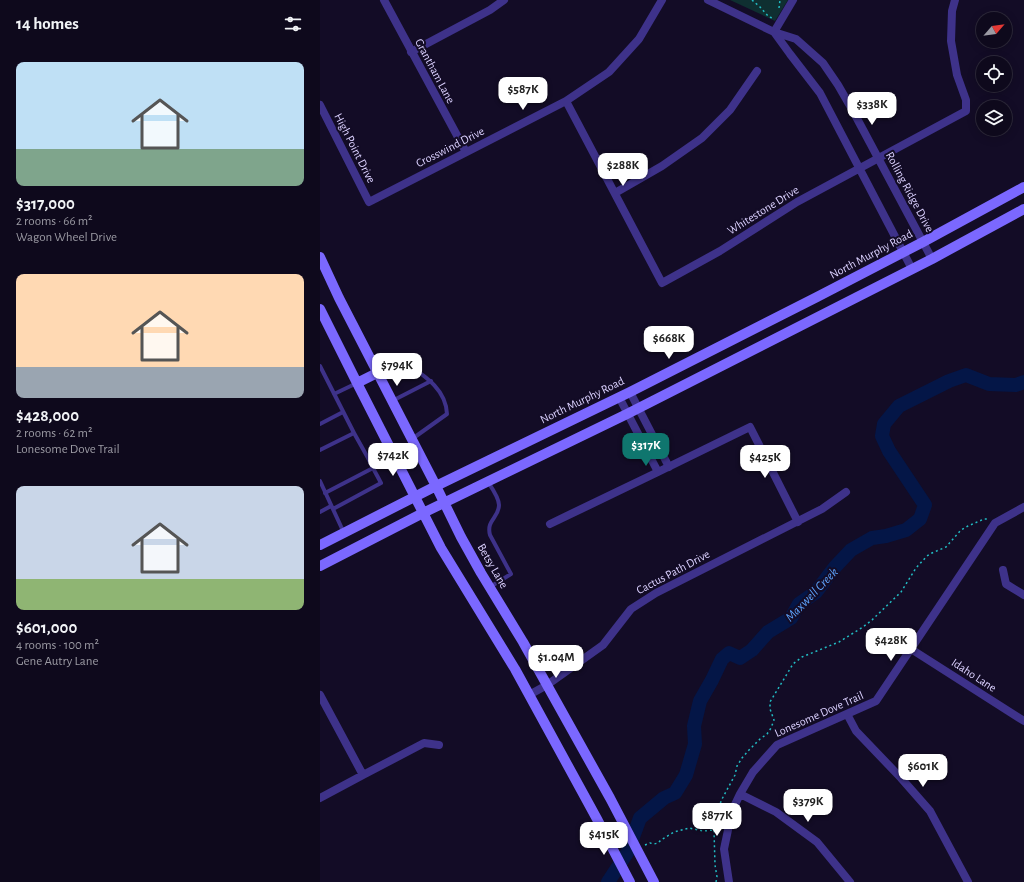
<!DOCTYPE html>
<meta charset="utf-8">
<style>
:root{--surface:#0e091c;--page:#1c1729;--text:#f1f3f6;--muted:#9b9aa3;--line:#2e2a3b;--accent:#0f766e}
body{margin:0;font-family:"Alegreya Sans",sans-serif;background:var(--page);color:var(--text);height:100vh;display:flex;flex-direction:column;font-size:15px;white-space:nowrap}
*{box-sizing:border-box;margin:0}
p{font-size:13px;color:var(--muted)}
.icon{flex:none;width:22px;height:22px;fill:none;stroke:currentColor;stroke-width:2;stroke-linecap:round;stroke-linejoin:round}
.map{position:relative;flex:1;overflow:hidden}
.drawer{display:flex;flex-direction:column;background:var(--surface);width:320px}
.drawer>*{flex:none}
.needle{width:26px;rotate:62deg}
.controls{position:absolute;left:656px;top:12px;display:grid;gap:8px}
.controls a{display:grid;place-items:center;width:36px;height:36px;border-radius:50%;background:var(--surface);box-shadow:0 2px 10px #0003,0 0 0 1px var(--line);font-size:20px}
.price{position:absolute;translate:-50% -34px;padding:0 9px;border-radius:8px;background:#fff;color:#222;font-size:13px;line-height:26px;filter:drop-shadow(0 1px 2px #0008)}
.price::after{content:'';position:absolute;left:50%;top:24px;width:12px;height:9px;margin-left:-6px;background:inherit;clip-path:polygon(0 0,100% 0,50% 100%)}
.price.active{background:var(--accent);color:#fff}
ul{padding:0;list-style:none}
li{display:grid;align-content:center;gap:8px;height:212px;padding:0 16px}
li span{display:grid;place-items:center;height:124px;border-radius:8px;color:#555}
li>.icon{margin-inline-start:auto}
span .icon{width:72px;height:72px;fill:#fffc;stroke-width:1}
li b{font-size:17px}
h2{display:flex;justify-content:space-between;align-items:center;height:48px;padding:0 16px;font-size:17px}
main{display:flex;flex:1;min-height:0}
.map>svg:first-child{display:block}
</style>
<main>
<section class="drawer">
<h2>14 homes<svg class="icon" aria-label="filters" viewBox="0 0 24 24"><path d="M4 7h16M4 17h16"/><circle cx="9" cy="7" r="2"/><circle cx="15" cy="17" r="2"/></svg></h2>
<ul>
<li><span style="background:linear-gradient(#bfe0f5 70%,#7fa58c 0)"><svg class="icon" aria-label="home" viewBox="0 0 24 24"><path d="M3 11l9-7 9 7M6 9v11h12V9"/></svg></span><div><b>$317,000</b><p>2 rooms · 66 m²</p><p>Wagon Wheel Drive</p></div></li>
<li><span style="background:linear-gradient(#ffd9b3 75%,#9aa5b1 0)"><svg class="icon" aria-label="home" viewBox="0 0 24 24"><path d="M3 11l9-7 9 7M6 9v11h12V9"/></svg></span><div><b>$428,000</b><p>2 rooms · 62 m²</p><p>Lonesome Dove Trail</p></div></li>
<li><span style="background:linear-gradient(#c9d6e8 75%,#8fb573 0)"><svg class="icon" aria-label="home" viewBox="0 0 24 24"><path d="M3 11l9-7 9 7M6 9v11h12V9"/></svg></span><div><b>$601,000</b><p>4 rooms · 100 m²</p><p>Gene Autry Lane</p></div></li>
</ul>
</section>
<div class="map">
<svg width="704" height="882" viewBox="0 0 704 882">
<rect width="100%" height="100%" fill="#130c26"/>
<path fill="#0f2f31" d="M410,0h58l-13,21z"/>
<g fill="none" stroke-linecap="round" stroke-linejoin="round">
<path stroke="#041647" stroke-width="14" d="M288,882l19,-29 13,-35 24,-20 11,-5 11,-18 9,-31 -1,-18 6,-25 12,-21 10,-21 7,-6 11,5 12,-8 16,-18 23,-14 8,-14 17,-12 19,-25 16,-17 21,-12 14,-2 20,-6 14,-11 5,-14 -36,-54 -7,-15 2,-12 15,-18 50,-25 17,-6 23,9 27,1 8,-3"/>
<path stroke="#22bcc3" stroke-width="1.5" stroke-dasharray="2 3" stroke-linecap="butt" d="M432,0l8,7 9,10 4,1
M459,8l1,-8
M325,845l5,-2 4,1 4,-1 3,-3 13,-8 15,-4 14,3 11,-1
M396,882l1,-5 -2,-12 -1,-35 4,-21 4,-10 13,-24 2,-9 5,-8 7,-8 11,-11 7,-5 4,-6 3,-8 -4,-11v-7l23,-38 9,-7 37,-15 24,-15 9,-7 29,-28 15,-24 11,-12 5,-3 14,-6 15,-17 7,-4 16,-7h4"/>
<path stroke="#3e328a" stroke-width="4" d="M0,366l34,67
M57,373l15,-8 12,-3c19,13 42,26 43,52l-35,25
M14,394l23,-11
M72,401l39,-20
M0,424l23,-12
M0,450l34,-17 14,25 21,-10
M0,481l24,52
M168,482c4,6 11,16 11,23 0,13 -13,15 -9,30l21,39 -21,13
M5,493l48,-25 -5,-10
M13,509l48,-26 -8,-15
M0,512l11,-6"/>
<path stroke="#3e328a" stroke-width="8" d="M64,0l82,152
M388,0l66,32 22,7 27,24 15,22 15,26 79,148
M454,32l16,22 30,39 92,176
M454,32l19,-32
M91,52l79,-42 14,-10
M246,101l96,182 58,-32 77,-49 169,-91v-11l-9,-25 -6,-34 1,-30 3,-11
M0,105l49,97 197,-101 43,-29 30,-33 23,-39
M295,193l47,-27 40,-28 28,-28 27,-39
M310,392l39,75
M299,397l39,75
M230,524l108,-52 92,-45 48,95
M683,570l3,14 18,11
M591,649l113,72
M0,695l43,80 -43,23
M209,695l18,-10 56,-40 28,-36 25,-16 166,-84 24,-17
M527,714l9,17 45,47 29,33 38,71
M43,775l61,-32 15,2
M420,794l36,18 41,30 33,40
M409,882l-5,-33 8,-38 8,-17 13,-22 24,-27 99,-44 119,-178 29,-16"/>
<path stroke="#7b68ff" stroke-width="10" d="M0,257l19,41 97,188 25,51 20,36 42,69 87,156 44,84
M0,309l37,74 84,165 74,121 82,150 33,63
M37,383l20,-10
M0,545l116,-59 194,-94 187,-95 106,-55 101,-55
M0,566l103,-53 204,-99 305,-155 92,-50"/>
</g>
<g text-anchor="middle" stroke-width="4" stroke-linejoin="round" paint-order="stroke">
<g font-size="12" fill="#dbd1ff" stroke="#130c26">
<text transform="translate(115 71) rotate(62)" y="4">Grantham Lane</text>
<text transform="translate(130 147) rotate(-27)" y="4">Crosswind Drive</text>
<text transform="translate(35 148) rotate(63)" y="4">High Point Drive</text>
<text transform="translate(590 192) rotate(62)" y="4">Rolling Ridge Drive</text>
<text transform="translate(443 210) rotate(-32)" y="4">Whitestone Drive</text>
<text transform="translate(551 254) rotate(-28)" y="4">North Murphy Road</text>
<text transform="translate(262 400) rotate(-26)" y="4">North Murphy Road</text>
<text transform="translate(173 566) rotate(60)" y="4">Betsy Lane</text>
<text transform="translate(353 572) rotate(-28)" y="4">Cactus Path Drive</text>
<text transform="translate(654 675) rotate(33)" y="4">Idaho Lane</text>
<text transform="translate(499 714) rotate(-24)" y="4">Lonesome Dove Trail</text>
</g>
<g font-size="13" font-style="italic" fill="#5fa5ff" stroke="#130c26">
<text transform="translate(491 594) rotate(-46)" y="5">Maxwell Creek</text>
</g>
</g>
</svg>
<div class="controls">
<a><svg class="needle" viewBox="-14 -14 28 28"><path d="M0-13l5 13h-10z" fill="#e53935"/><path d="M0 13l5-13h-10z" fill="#9b9aa3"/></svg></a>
<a><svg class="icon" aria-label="locate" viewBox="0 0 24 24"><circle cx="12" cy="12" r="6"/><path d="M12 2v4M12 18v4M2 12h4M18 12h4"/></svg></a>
<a><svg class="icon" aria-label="layers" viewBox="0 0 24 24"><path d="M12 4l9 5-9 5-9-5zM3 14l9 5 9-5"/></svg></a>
</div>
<b class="price" style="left:203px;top:111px">$587K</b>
<b class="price" style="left:552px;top:126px">$338K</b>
<b class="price" style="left:303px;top:187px">$288K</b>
<b class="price" style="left:349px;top:360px">$668K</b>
<b class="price" style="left:77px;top:387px">$794K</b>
<b class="price active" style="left:326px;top:467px">$317K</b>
<b class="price" style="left:73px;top:477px">$742K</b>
<b class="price" style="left:445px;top:479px">$425K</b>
<b class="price" style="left:571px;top:662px">$428K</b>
<b class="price" style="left:236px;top:679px">$1.04M</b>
<b class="price" style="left:603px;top:788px">$601K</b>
<b class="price" style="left:488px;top:823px">$379K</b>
<b class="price" style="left:397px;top:837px">$877K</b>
<b class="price" style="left:284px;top:856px">$415K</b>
</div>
</main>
